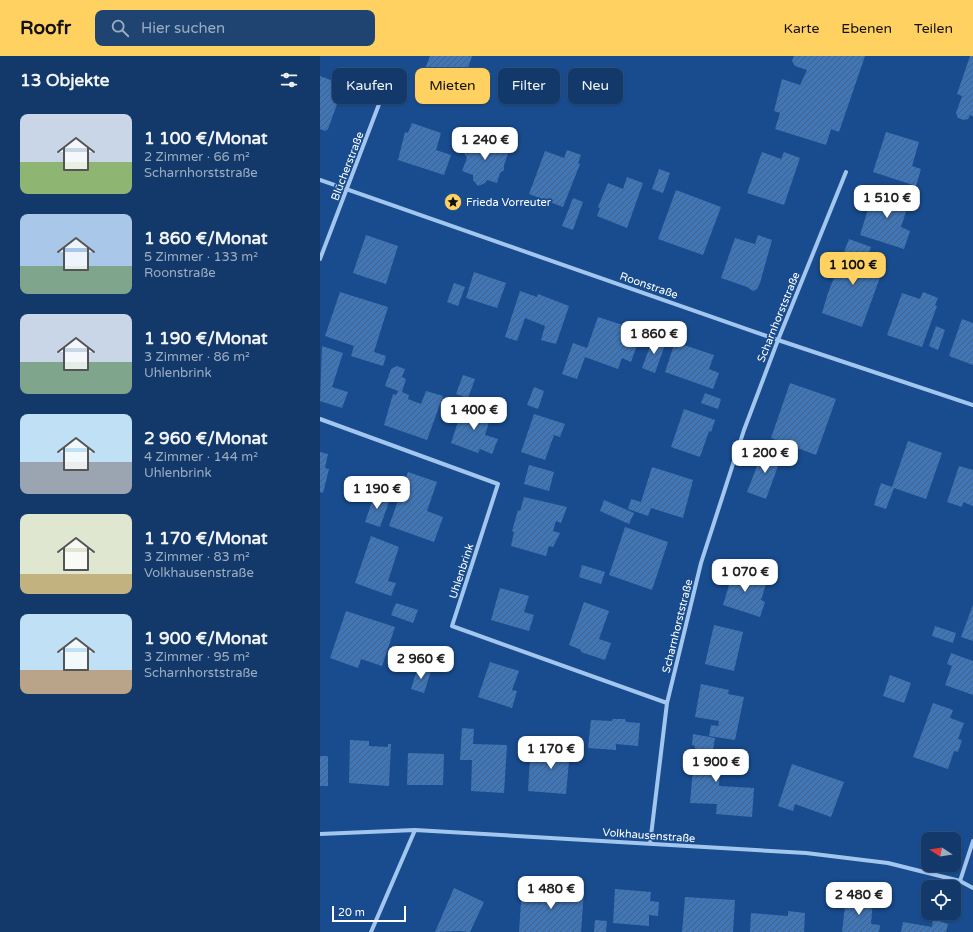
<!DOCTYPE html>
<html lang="de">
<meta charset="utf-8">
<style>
:root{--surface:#12396a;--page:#1f4472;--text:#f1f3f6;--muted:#9cacc1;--line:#31537e;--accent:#ffd161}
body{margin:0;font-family:"Varela Round",sans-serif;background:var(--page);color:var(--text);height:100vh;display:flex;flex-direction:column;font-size:15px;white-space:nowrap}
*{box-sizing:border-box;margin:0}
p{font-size:13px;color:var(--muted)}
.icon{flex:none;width:22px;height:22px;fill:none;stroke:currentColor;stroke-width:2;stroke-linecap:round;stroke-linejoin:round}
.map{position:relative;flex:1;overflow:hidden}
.details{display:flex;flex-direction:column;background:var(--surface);width:320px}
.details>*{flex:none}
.guide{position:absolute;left:12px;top:12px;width:380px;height:36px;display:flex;gap:8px}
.needle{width:26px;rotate:282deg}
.fabs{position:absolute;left:601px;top:776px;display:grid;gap:8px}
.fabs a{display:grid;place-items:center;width:40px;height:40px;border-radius:8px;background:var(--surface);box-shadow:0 1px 3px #0004,0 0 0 1px var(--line);font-size:20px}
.scale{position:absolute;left:12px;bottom:10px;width:74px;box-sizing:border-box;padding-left:4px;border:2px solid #fff;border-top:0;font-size:11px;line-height:14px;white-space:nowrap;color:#fff;-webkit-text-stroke:3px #184c8e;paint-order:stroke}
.price{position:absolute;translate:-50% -34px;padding:0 9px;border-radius:8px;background:#fff;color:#222;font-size:13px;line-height:26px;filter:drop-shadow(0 1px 2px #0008)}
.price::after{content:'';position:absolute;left:50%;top:24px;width:12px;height:9px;margin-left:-6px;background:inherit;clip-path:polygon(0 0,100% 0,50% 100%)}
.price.active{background:var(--accent);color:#111}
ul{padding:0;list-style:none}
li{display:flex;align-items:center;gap:12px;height:100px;padding:0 20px}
li span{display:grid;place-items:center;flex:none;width:112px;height:80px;border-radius:8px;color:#555}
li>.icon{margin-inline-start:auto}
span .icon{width:48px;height:48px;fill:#fffc;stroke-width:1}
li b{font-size:17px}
h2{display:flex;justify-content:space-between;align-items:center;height:48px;padding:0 20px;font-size:17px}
.tag{padding:0 14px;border-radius:8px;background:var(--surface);box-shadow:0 1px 3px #0004,0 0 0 1px var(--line);font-size:14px;line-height:36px}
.tag.active{background:var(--accent);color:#111}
header{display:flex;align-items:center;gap:24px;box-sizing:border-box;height:56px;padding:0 20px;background:var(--accent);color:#111}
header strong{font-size:19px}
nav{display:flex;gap:22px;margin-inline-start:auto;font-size:14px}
.search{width:280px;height:36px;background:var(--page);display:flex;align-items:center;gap:10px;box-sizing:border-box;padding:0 14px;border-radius:8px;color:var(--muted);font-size:15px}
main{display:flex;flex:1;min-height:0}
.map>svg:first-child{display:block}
</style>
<header>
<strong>Roofr</strong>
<div class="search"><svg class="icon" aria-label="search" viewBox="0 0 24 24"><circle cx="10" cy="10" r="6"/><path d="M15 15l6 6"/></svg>Hier suchen</div>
<nav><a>Karte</a><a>Ebenen</a><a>Teilen</a></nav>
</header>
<main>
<section class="details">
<h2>13 Objekte<svg class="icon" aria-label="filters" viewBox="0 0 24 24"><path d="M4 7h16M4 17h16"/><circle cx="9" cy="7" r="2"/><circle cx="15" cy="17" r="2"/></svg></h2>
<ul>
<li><span style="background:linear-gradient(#c9d6e8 60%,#8fb573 0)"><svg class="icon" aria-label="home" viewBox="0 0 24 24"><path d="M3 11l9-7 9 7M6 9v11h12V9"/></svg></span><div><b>1 100 €/Monat</b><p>2 Zimmer · 66 m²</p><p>Scharnhorststraße</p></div></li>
<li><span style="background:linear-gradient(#a9c7e8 65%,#7fa58c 0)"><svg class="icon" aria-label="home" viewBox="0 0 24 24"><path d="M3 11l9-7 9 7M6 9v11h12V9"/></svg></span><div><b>1 860 €/Monat</b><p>5 Zimmer · 133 m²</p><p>Roonstraße</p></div></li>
<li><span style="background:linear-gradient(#c9d6e8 60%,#7fa58c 0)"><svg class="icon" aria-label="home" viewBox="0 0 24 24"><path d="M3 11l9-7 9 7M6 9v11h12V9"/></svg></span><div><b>1 190 €/Monat</b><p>3 Zimmer · 86 m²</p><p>Uhlenbrink</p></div></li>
<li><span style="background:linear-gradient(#bfe0f5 60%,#9aa5b1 0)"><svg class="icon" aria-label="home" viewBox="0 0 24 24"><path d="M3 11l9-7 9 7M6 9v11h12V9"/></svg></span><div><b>2 960 €/Monat</b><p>4 Zimmer · 144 m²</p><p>Uhlenbrink</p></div></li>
<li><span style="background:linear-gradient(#dfe7d0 75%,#c2b280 0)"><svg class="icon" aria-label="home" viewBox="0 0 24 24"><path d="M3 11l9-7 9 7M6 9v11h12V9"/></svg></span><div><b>1 170 €/Monat</b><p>3 Zimmer · 83 m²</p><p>Volkhausenstraße</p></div></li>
<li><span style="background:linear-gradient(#bfe0f5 70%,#b9a48a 0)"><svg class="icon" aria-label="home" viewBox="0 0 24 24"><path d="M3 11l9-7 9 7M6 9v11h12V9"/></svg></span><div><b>1 900 €/Monat</b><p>3 Zimmer · 95 m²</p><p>Scharnhorststraße</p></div></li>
</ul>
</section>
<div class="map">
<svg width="653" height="876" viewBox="0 0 653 876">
<defs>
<pattern id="building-hatch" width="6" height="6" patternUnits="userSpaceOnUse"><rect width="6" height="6" fill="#4075b6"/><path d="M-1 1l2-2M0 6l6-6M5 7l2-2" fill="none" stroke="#466081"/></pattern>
</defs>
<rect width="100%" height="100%" fill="#184c8e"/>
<path fill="url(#building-hatch)" d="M110,0h42l-9,27 -38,-14z
M474,0h71l-26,76 -8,-3 -5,16 -51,-16 5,-16 -6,-2 8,-32 18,6 7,-15 -12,-4 -3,-5z
M650,0h3v60l-3,-1 -2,4 -4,1 -6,-2 -2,-5 6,-17 -5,-2z
M0,20l24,9 -16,44 -3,2 -5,-2z
M133,28l21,7 -4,11 -20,-8z
M92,67l29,10 -5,17 15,5 -7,20 -46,-15 7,-28 3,1z
M566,76l33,10 -7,24 9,3 -5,17 -43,-14z
M166,81l15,6 -1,5 9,3 -5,14v5l-4,3 -3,10 -10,-3 -2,3 -7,3 -5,-6v-5l-11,-4 5,-13 -3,-5 2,-7 4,2 3,-10 11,4z
M247,94l14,5 -3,8 2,1 -17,43 -34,-13 16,-43 19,7z
M442,96l19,7 3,-7 16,6 -16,47 -37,-12z
M339,113l11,4 -7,20 -11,-4z
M307,121l16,6 -16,45 -30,-12 3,-8 -2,-1 10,-24 15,6z
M555,131l35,12 -9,28 9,4 -6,18 -44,-14z
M356,134l45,17 -18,48 -45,-16z
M253,142l10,4 -10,28 -11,-4z
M46,179l32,11 -12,38 -33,-11z
M438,179l14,5 -12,43 -3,6 -4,2 -6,-4 -26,-9 14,-40 20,6z
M529,183l22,8 -5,16 17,6 -21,58 -40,-14 6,-20z
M154,216l32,11 -9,25 -31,-10z
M134,227l11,4 -7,19 -11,-4z
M200,235l17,6 1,-3 31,12 -13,38 -15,-4 4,-14 -20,-8 -8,23 -12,-4z
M20,236l48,15 -14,45 12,4 -3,10 -32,-10 3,-10 -29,-10z
M603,236l15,6 -3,7 2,1 -15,41 -35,-12 15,-42 18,6z
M278,261l34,11 -4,11 10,3 -7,20 -9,-4 -4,11 -33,-12 -8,22 -15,-5 11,-31 14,5z
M642,263l11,4v42l-24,-9z
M616,270l9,4 -7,20 -9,-4z
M333,282l13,4 -11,31 -13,-5z
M355,286l39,13 -5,14 10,4 -6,16 -48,-17z
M2,290l21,7 -11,34 16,5 -6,16 -22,-7z
M77,310l8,3 -3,8 4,2 -4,13 7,3 -1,4 13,5 5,-13 17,5 -16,44 -43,-15 9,-31 3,1 2,-4 -13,-5 6,-17z
M143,319l12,4 -7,19 -12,-4z
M470,327l46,16 -20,56 -45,-17z
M214,331l10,4 -6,18 -11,-4z
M385,337l16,6 -3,10 -17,-6z
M144,348l28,9 -7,22 13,4 -6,15 -12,-5 -2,4 -27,-10z
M364,353l31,11 -4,12 -2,-1 -9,26 -29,-10z
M214,358l31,10 -5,13 -6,-2 -9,25 -24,-8z
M588,385l34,12 -16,46 -32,-11 -8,21 -12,-4 7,-22 11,4z
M444,392l18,7 -16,44 -19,-7z
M0,396l8,2 -3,14 4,1 -6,24 -3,-1z
M209,409l25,7 -5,19 -25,-7z
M639,410l14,4v36l-10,-4 -1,5 -15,-5z
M332,411l41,13 -10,38 -32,-10 -3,8 -20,-7 3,-10 10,3z
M88,416l29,10 -10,29 16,6 -9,25 -45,-16z
M55,437l15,6 -10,28 -15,-5z
M204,441l43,10 -6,16 -5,-2 -3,10 7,2 -7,14 -4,-1 -3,10 -35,-10 3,-14 -2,-1 6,-21 2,1z
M284,444l30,13 -5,11 -29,-13z
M305,471l43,15 -16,48 -43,-15z
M51,480l28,11 -11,34 8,2 -5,13 -36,-13z
M262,509l23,7 -4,12 -22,-7z
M411,513l36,12 -6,19 4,2 -5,15 -37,-12 7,-23 -3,-2z
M180,532l29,8 -5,16 10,3 -5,16 -38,-11z
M264,546l25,9 -10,28 12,4 -6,17 -24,-8v-2l-12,-5z
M76,547l22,7 -5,13 -22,-8z
M653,549v36l-12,-4z
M26,555l49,16 -13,39 -21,-7 -3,9 -28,-10z
M394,569l29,7 -9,39 -29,-7z
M615,570l21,7 -3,10 -21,-7z
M631,597l22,8v34l-28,-10 7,-19 -5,-2z
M170,606l29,9 -7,19 5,1 -5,17 -34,-11z
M98,611l13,4 -7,22 -13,-4z
M570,619l21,8 -7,20 -21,-7z
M381,628l28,6 -1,4 16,3 -9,43 -26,-4 2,-11 7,1 1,-5 -24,-4z
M613,647l20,7 -3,8 14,5 -6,16 4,1 -4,12 -4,-1 -6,18 -35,-12z
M293,663h12l1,3 14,1 -2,23 -22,-2v6l-28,-2 3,-28 21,1z
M142,672l12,1 -1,15 34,1 -3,48 -33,-2 1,-31h-12z
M373,678l22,4 -3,17 9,1 -2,30 35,2 -2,29 -36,-3 1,-10 -27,-1 5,-57 -3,-1z
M233,681l18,2 -5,55 -38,-3 2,-33 21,2z
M30,684l19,1v5l19,1v-3h3l-2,42 -40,-3z
M88,697l36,1 -1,31h-36z
M0,700h8v30h-8z
M472,708l52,18 -13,35 -36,-13 -2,7 -15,-5z
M202,831l62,4 -3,41h-62z
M134,832l30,14 -14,30 -11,-1 -24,1z
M295,833l36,3 -1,9 9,1 -1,14 -9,-1v11l-36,-3z
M365,841l50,3 -2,32h-51z
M526,841l27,3 -2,24 9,1 -1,7h-37z
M468,855l17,2 -1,19h-54l1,-19 37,3z
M613,863l15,5 -2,8h-45l2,-10 29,5z
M275,864l12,1 -1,11h-12z"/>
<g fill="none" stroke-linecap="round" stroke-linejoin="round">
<path stroke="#a3c6ef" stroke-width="4" d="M0,124l458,160 195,65
M0,203l69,-181
M0,363l178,65 -46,142 215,77
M0,778l95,-4 391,23 82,10 72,18 13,7
M330,788l17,-141 34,-140 43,-133 34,-90 68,-168
M640,825l13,-40
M51,876l44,-102"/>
</g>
<defs>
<symbol id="sight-disc" viewBox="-11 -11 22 22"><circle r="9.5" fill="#ffd161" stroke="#184c8e"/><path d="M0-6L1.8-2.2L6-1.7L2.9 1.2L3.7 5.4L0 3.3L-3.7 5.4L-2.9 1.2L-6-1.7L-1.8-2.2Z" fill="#111"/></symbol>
</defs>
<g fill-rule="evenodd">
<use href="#sight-disc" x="123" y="136" width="20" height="20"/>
</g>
<g text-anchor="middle" stroke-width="3.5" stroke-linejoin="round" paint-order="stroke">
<g font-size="11" fill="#fff" stroke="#184c8e">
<text transform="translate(27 110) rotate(-69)" y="4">Blücherstraße</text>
<text transform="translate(329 229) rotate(19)" y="4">Roonstraße</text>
<text transform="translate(458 261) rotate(-68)" y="4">Scharnhorststraße</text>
<text transform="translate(141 515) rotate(-72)" y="4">Uhlenbrink</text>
<text transform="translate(357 570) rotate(-76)" y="4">Scharnhorststraße</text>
<text transform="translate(329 779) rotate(4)" y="4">Volkhausenstraße</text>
</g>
<g font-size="11" fill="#fff" stroke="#184c8e" text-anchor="start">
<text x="146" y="150">Frieda Vorreuter</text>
</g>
</g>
</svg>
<div class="fabs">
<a><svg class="needle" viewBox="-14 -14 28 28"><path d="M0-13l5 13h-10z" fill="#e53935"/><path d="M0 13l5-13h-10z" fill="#9cacc1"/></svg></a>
<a><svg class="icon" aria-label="locate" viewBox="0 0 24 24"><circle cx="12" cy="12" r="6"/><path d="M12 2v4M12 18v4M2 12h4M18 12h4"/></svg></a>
</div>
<div class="scale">20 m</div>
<b class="price" style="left:165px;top:105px">1 240 €</b>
<b class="price" style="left:567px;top:163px">1 510 €</b>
<b class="price active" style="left:533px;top:230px">1 100 €</b>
<b class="price" style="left:334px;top:299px">1 860 €</b>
<b class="price" style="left:154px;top:375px">1 400 €</b>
<b class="price" style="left:445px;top:418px">1 200 €</b>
<b class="price" style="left:57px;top:454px">1 190 €</b>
<b class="price" style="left:425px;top:537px">1 070 €</b>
<b class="price" style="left:101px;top:624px">2 960 €</b>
<b class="price" style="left:231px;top:714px">1 170 €</b>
<b class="price" style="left:396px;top:727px">1 900 €</b>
<b class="price" style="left:231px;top:854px">1 480 €</b>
<b class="price" style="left:539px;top:860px">2 480 €</b>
<div class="guide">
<a class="tag">Kaufen</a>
<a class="tag active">Mieten</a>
<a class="tag">Filter</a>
<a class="tag">Neu</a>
</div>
</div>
</main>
